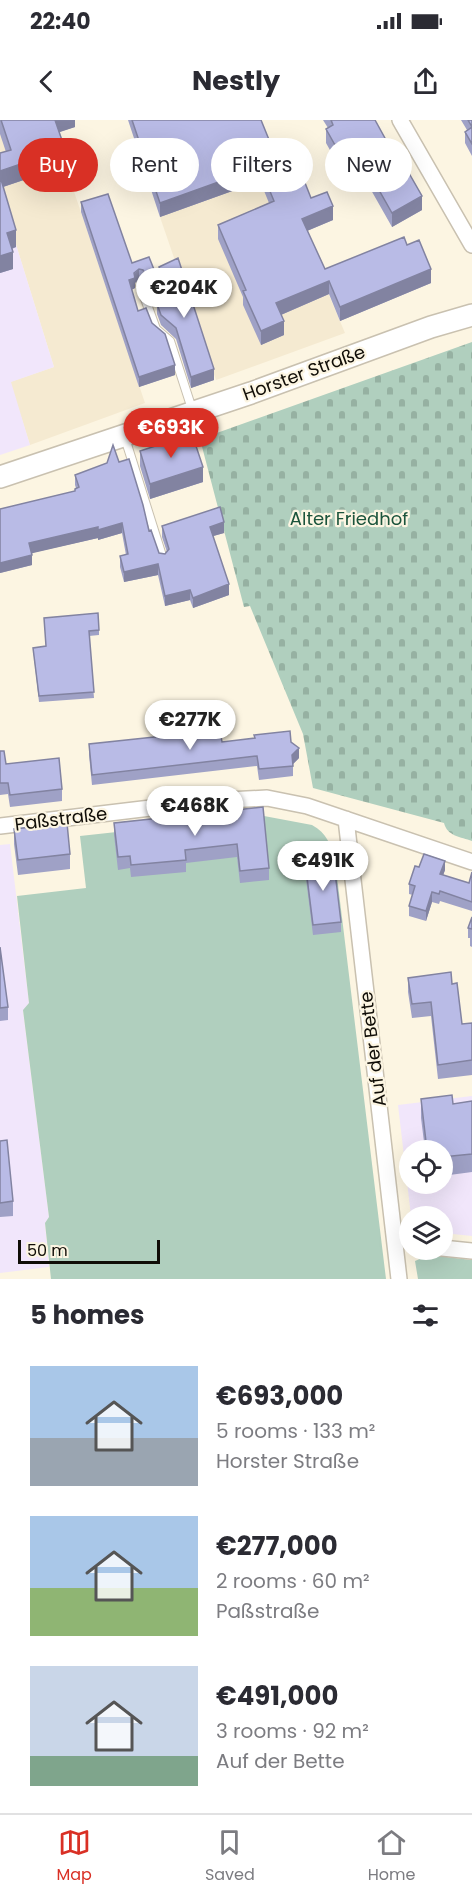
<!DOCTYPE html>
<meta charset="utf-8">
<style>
:root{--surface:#fff;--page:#f7f7f7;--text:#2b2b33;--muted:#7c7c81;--line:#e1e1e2;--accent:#d93025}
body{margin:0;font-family:Poppins,sans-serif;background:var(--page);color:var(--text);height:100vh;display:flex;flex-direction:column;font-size:22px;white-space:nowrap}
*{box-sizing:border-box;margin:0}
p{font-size:20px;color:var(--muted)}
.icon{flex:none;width:33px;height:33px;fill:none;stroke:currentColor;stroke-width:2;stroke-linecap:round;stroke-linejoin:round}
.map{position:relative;height:1159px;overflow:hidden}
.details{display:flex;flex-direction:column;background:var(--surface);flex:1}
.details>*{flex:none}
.guide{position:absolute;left:18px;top:18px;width:436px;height:54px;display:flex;gap:12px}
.buttons{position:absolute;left:399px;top:1020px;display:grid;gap:12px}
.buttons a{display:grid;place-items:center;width:54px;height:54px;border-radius:50%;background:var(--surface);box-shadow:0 6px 24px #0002;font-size:30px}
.scale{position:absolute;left:18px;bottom:15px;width:142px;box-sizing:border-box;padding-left:6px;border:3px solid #100d07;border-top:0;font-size:16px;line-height:21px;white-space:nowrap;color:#100d07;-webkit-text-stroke:4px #fcf5e2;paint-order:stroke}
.price{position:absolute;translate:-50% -51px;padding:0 14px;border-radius:21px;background:#fff;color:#222;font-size:20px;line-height:39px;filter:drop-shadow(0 2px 3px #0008)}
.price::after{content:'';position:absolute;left:50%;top:36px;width:18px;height:14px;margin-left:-9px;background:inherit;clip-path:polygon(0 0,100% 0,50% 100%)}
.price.on{background:var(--accent);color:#fff}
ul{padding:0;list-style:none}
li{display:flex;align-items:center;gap:18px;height:150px;padding:0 30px}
li span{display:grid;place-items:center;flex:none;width:168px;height:120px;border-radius:0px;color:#555}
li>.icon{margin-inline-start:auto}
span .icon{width:72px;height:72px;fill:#fffc;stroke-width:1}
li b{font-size:26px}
h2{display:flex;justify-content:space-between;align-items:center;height:72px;padding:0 30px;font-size:26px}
.pill{padding:0 21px;border-radius:27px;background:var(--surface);box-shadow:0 6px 24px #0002;font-size:21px;line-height:54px}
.pill.on{background:var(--accent);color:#fff}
.status{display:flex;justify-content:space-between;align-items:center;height:42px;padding:0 30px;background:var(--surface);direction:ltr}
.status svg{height:16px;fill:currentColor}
header{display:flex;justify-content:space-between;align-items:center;height:78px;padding:0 30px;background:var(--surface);font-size:27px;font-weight:700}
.dock{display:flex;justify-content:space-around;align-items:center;height:84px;border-top:2px solid var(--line);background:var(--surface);font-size:16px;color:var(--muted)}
.dock a{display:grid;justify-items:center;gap:3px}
.dock .on{color:var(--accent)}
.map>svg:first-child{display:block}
</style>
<div class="status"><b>22:40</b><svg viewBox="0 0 49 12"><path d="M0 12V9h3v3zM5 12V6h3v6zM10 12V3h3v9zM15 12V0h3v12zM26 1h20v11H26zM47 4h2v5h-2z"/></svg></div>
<header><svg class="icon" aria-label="back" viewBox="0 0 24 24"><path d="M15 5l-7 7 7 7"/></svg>Nestly<svg class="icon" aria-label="share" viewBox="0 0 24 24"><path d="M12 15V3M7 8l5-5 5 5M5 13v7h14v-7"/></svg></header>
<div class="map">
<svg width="472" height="1159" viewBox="0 0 472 1159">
<defs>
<pattern id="cemetery-stones" width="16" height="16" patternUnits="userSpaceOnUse" patternTransform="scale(1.5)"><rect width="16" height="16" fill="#b0cfbe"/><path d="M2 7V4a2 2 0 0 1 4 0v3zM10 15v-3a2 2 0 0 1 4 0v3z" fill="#96b1a2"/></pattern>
</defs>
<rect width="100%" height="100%" fill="#fcf5e2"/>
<path fill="#f5ead1" d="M0,0h50l95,283 -115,42 -20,-63 44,-15 -54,-174z
M255,0l90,213 -129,47 -56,-163z"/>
<path fill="#f1e6fb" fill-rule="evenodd" d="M0,73l54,174 -43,15 19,63 -30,10z
M10,724l19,159 -6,8 26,206 -4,7 4,43 -49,6v-428z
M472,976v140l-29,-3 -1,-17h-31l-13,-111zM410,1030h32v34h-32z"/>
<path fill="url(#cemetery-stones)" d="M472,222v499c-11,-4 -25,-5 -28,-18l-131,-35 -10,-54 -53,-128 -6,1 -44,-168z"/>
<path fill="#b0cfbe" d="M264,696l48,9c15,8 19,20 23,35l51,419h-335l-6,-56 4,-6 -26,-207 6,-7 -12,-107 69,-8 -6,-52z
M429,1135l43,5v19h-54l-3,-18z"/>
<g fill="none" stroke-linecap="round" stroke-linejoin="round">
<defs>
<path id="service" d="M140,165l16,44 14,12 23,71
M125,318l38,121"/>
<path id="minor" d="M400,0l72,125
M346,699l53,460
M0,706l209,-25 58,-3 40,8 165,56
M442,1128l30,3"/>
<path id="secondary" d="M0,357l251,-84 180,-66 41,-12"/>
</defs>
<use href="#service" stroke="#c9c1b0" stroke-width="10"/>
<use href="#minor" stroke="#c9c1b0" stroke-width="18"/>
<use href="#secondary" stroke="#c9c1b0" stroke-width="24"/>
<use href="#service" stroke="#fff" stroke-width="8"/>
<use href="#minor" stroke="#fff" stroke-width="15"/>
<use href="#secondary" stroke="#fff" stroke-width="21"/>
</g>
<path fill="#9fa1c6" d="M0,0h75v7l-16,5 6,34 -62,21 13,60 -4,2 1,20 -13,4v-120l6,-1 -6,-18z
M128,0h133l13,32 37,46 22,22 -26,11 18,38 82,-24 24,38 -91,38 -11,-27 -48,21 3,20 -23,10 -18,-40v-8l-25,-58v-14l51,-22 -9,-22 -100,36z
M323,0h52l47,90 -30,17 -38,-67 -7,3 -5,-9 -7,5 -9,-16v-14l2,-1z
M461,0h11v36l-7,-13v-11l2,-2z
M81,82l51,61 17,-6 6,25 -9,3 -3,-5 -4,-1 -4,4v5l-4,2 7,21 37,64 -36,12 -58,-175z
M159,147l55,113 -23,8 -15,-49 -15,-14 -4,-11v-10l10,-3 -8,-24z
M140,331l63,31 -53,17 -10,-33z
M119,342l40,91 6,1 2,-2 -5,-15v-11l62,7 -11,3 16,59 -36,13 -3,-8 -25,6 -7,-31 -34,7 -4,-15v-11l6,-1 -4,-22 -24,7v-2l-67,15 1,12 -32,8v-64l75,-18v-2l1,-1 -1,-3v-10z
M44,498l55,12v5l-10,1 5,62 -55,4 -6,-54 13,-2z
M222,622h69l8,16 -6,6v12l-34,4 -2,-14 -165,19 -3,-30v-11z
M0,631l6,13 56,25v12l-52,6 -2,-13 -8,1z
M263,687l6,61v12l-29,3 -3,-26 -51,6v9l-55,5 -1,-9 -12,2 -4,-35v-12z
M14,709l56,25v15l-52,6 -4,-31z
M305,741l27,11 9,50v10l-28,3 -8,-64z
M419,747l26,3 -2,5 26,8 3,-11v39l-32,-10 -1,3 -7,-2 -6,19 -17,-5v-10l4,-11 -4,-1v-10z
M472,797v30l-2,-1v-8h-2v-10z
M0,827l8,60v13l-8,1z
M408,858l44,6 10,40 10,-1v52l-34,4 -7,-63 -19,2 -4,-26z
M421,979l32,5 19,-3v71l-30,4v-26h-17l-4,-32z
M0,1021l13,60v15l-13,1z"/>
<path fill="#8283a1" d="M54,0h21v7l-21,7z
M342,21v13l-7,5v-14z
M354,26v14l-7,3v-14z
M65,29v17l-65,22v-17z
M260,47v14l-100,36v-14z
M422,76v14l-30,17v-14z
M333,86v14l-31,13v-14z
M16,110v17l-9,3v-17z
M13,132v17l-13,4v-17z
M139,149v10l-4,4v5l-6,3v-11z
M431,149v14l-91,38v-14z
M155,152v10l-9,3v-10z
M329,161v13l-53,23v-14z
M284,201v14l-23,10v-14z
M175,245v10l-36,12v-10z
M214,249v11l-23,8v-11z
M203,347v15l-53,17v-15z
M224,402v11l-14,4v-10z
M122,403v10l-24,7v-10z
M98,407v11l-69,16v-11z
M32,435v10l-32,8v-10z
M158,444v11l-34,7v-10z
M229,464v11l-36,13v-10z
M190,470v10l-25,6v-10z
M299,628v10l-7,7v-10z
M445,741v9l-5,14v-10z
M432,772v10l-6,19v-10z"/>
<path fill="#b9bbe6" stroke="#8283a1" stroke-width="1.5" d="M1,0h54l10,29 -65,22v-18l11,-3z
M132,0h129l13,32 16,-7 21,53 16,-6 6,14 -31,13 23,50 79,-32 3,8 12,-5 12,29 -91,38 -11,-26 -53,22 8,18 -23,10 -18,-40 3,-1 -28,-65 56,-24 -14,-34 -100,36z
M331,0h44l16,29 3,-2 28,49 -30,17 -38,-67 -7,3 -5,-8 -7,4 -9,-16 7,-4z
M468,0h4v24l-7,-12 7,-5z
M0,56l16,54 -9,3 6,19 -13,4z
M108,74l24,69 17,-6 6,15 -9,3 -3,-5 -4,-1 -5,4 1,5 -6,2 9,31 8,-3 6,15 13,11 10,31 -36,12 -58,-175z
M178,138l36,111 -23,8 -15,-49 -15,-13 -4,-11 13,-4 -11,-33z
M192,314l11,33 -53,17 -10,-33z
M113,325l6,17 10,-3 14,46 6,26 2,-1 8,23 6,1 4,-5 -7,-23 58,-19 4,15 -14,5 19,57 -36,14 -3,-8 -25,6 -7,-32 -34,8 -4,-16 8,-2 -6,-31 -24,7v-3l-69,16 3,12 -32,8v-54l75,-18v-2l4,-2 -4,-12 32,-12z
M98,493l1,17 -10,1 5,61 -55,4 -6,-48 13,-2 -2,-28z
M220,610l2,12 33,-4 -1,-3 36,-4 1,11 8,6 -7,7 1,11 -34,3 -2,-13 -165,19 -3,-31z
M0,631h4l2,13 53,-6 3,31 -52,6 -2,-12h-8z
M263,687l6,61 -29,3 -3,-27 -52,6 1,10 -55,5 -1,-9 -12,1 -4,-34z
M67,703l3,31 -52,6 -4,-31z
M424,734l21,7 -5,13 29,9 3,-11v30l-32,-11 -1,3 -7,-2 -6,19 -17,-5 6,-20 -6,-2 6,-18 4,1z
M331,738l1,14h3l6,50 -28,3 -8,-64z
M472,797v12l-4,-1z
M0,827l8,60 -8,1z
M451,852l1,12 5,-1 5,41 10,-1v37l-34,5 -7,-63 -19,2 -4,-26z
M452,975l1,9 19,-3v53l-30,3v-7h-15l-6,-51z
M7,1020l6,61 -13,2v-62z"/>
<g text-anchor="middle" stroke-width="4.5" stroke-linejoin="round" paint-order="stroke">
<g font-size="18" fill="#100d07" stroke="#fcf5e2">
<text transform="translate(304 253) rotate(-20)" y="6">Horster Straße</text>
<text transform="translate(61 699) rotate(-7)" y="6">Paßstraße</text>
<text transform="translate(373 929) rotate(-97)" y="6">Auf der Bette</text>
</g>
<g font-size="18" fill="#1b543c" stroke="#fcf5e2">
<text x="349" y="405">Alter Friedhof</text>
</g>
</g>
</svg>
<div class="buttons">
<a><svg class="icon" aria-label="locate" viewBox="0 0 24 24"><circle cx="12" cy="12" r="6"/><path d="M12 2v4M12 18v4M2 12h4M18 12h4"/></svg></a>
<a><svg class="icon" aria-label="layers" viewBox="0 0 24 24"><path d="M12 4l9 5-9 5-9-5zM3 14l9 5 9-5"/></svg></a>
</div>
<div class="scale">50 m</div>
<b class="price" style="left:184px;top:199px">€204K</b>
<b class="price on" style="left:171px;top:339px">€693K</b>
<b class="price" style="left:190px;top:631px">€277K</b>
<b class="price" style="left:195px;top:717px">€468K</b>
<b class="price" style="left:323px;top:772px">€491K</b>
<div class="guide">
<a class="pill on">Buy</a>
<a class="pill">Rent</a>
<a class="pill">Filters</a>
<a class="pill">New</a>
</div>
</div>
<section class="details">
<h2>5 homes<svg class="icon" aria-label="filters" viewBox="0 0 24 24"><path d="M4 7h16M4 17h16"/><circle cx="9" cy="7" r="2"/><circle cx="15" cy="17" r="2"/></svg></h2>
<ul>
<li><span style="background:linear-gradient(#a9c7e8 60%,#9aa5b1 0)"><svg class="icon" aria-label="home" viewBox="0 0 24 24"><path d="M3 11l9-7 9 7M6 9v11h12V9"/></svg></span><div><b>€693,000</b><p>5 rooms · 133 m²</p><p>Horster Straße</p></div></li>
<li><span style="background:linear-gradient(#a9c7e8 60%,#8fb573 0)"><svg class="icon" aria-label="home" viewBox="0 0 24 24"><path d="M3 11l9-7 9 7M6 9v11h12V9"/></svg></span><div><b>€277,000</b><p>2 rooms · 60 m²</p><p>Paßstraße</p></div></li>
<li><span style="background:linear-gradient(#c9d6e8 75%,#7fa58c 0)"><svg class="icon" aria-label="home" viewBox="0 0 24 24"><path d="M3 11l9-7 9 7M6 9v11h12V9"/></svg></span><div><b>€491,000</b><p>3 rooms · 92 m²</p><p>Auf der Bette</p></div></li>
</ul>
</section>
<nav class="dock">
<a class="on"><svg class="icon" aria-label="map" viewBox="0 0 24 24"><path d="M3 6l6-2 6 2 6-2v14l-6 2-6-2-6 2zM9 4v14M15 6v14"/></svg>Map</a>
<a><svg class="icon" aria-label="saved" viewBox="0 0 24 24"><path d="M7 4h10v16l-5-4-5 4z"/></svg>Saved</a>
<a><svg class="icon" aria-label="home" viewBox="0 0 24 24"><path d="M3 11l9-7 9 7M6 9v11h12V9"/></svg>Home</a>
</nav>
